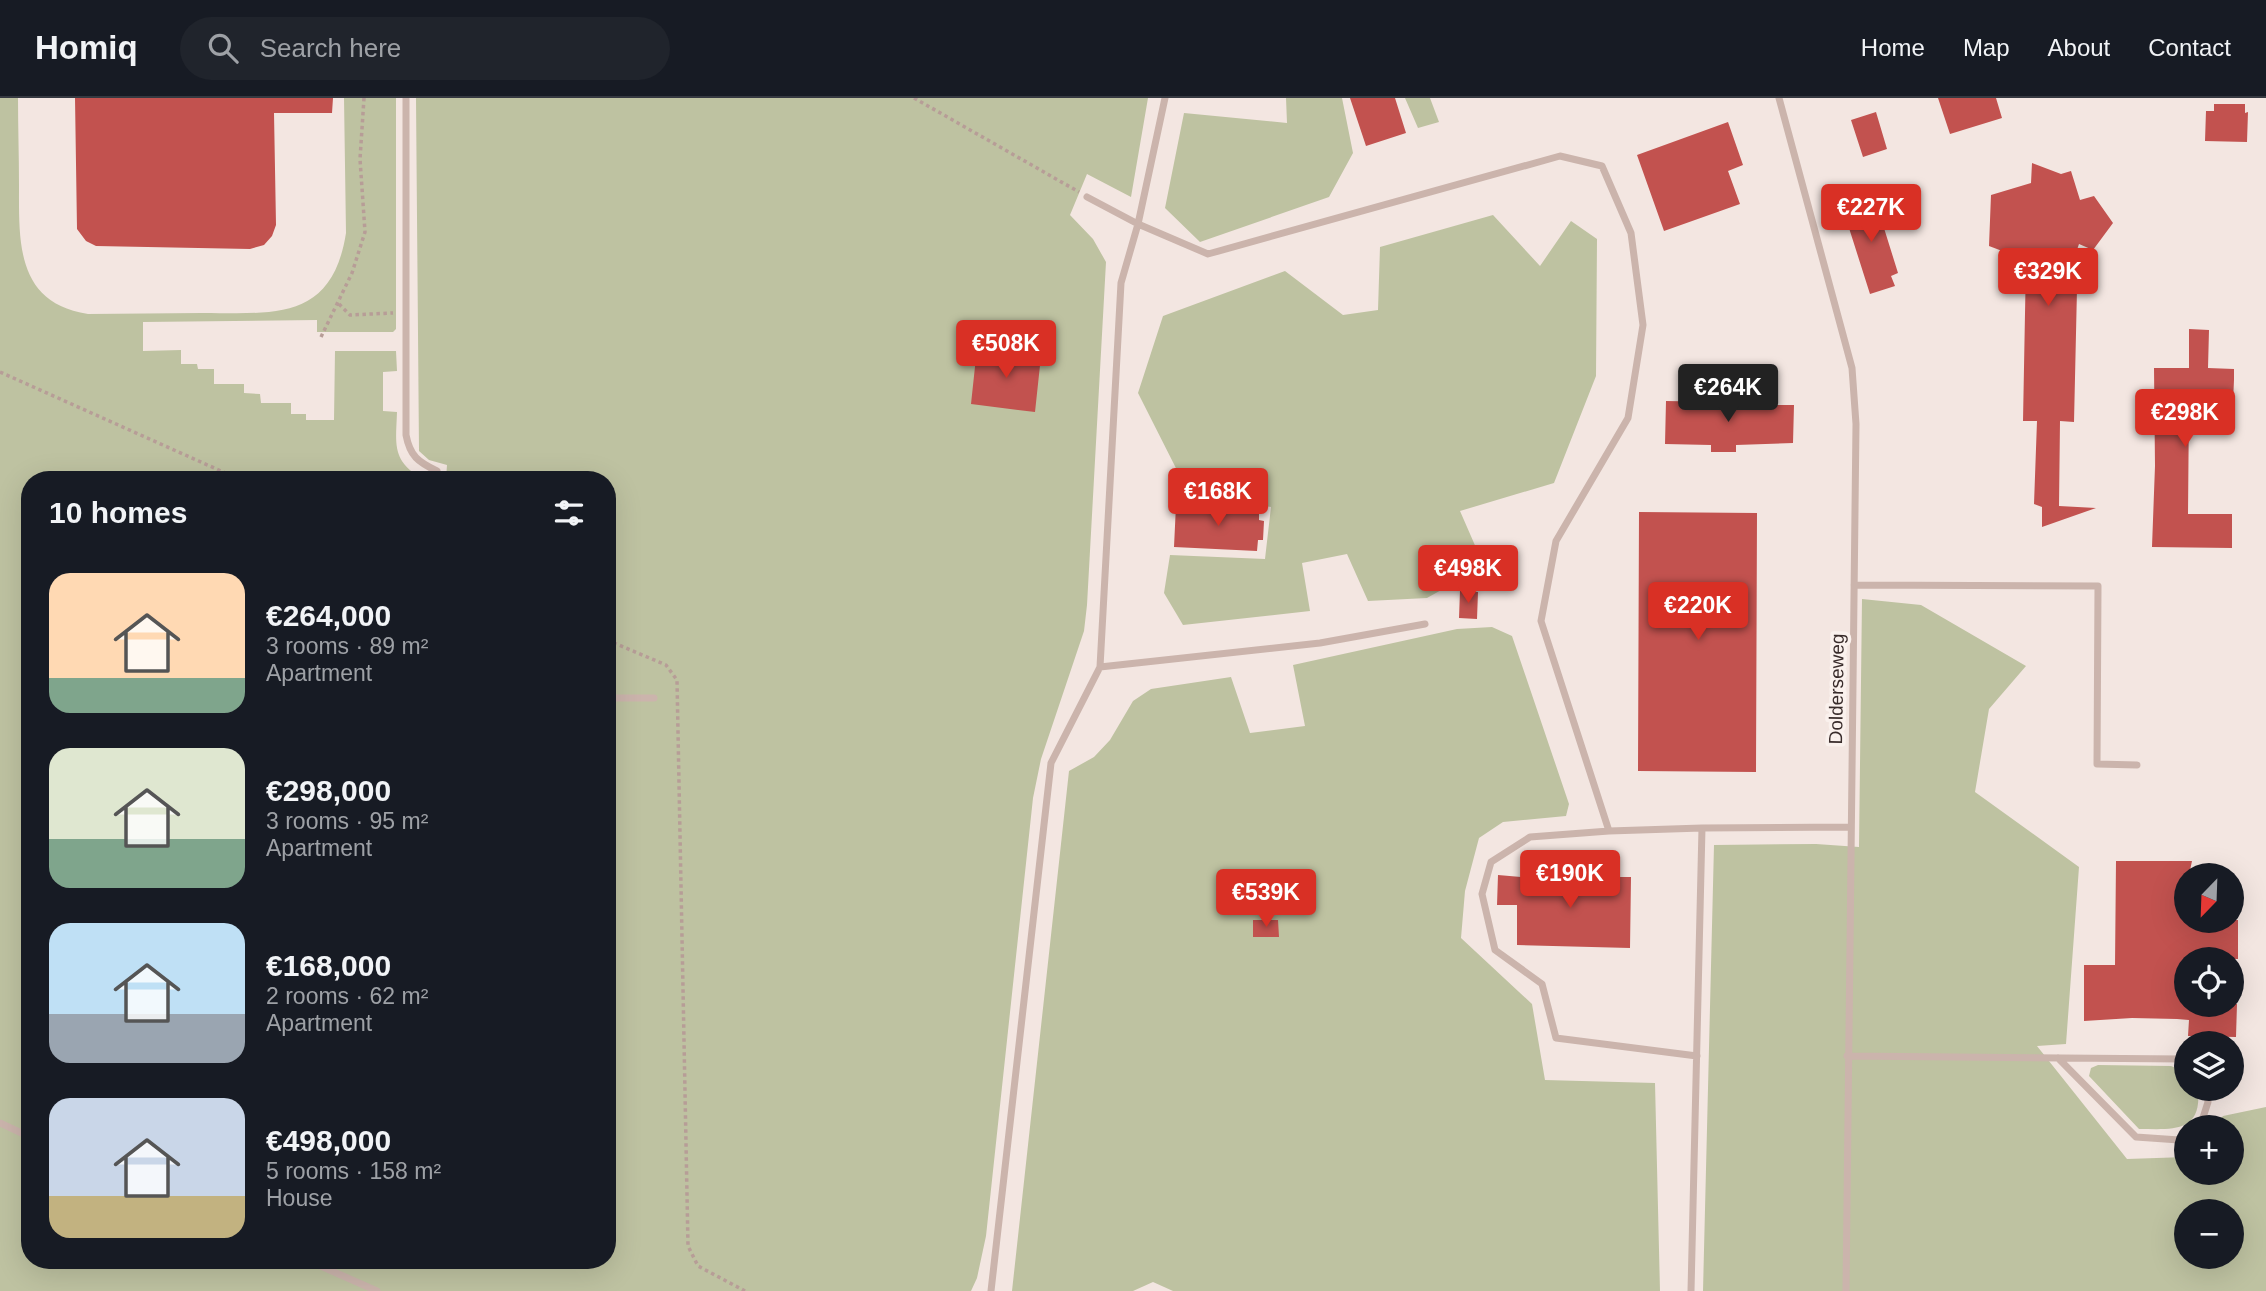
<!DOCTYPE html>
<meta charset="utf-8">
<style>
:root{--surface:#171b24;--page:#20242c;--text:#f1f3f6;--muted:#9ea1a6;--line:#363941;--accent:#d93025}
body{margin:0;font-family:Arial,sans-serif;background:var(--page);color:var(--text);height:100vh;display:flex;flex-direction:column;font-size:26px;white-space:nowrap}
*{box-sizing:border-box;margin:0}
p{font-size:23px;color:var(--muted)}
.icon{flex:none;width:38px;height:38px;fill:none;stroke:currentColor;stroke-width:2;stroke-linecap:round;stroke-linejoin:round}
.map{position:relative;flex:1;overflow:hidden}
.drawer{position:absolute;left:21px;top:373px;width:595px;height:798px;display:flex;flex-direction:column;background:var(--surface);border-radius:28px;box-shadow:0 7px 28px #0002}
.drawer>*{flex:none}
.needle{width:46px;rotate:203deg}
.tools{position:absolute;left:2174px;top:765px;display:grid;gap:14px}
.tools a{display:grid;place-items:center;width:70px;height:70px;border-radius:50%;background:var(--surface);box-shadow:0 7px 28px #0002;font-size:35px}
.price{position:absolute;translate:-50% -60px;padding:0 16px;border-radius:7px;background:var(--accent);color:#fff;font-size:23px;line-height:46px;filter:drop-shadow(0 2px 4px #0008)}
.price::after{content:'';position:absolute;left:50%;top:42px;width:21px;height:16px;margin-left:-10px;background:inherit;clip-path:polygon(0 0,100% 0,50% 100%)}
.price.on{background:#222;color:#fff}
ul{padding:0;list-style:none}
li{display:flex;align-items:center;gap:21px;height:175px;padding:0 28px}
li span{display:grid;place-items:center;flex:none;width:196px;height:140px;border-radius:21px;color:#555}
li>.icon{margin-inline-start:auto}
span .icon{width:84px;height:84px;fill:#fffc;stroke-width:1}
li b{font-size:30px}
h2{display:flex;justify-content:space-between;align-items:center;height:84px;padding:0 28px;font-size:30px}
header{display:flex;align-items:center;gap:42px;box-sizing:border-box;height:98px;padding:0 35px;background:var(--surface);border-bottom:2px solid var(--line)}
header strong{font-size:33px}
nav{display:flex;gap:38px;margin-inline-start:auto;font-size:24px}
.search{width:490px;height:63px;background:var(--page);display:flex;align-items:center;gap:18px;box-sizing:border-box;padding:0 24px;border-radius:38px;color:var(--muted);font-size:26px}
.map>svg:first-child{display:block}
</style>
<header>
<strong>Homiq</strong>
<div class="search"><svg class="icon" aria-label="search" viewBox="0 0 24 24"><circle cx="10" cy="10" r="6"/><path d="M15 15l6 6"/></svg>Search here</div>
<nav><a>Home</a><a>Map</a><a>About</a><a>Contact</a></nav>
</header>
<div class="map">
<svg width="2266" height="1193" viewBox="0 0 2266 1193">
<rect width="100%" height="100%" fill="#f3e6e1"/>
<path fill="#bec2a1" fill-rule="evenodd" d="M0,0h18c0,29 1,58 1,88 0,56 -3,117 69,128 38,0 76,-1 114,-1 71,0 130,9 144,-80l-2,-135h52v231l-3,3h-76v-12l-174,2v29l38,-1v14h16l1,5h16v15h30v9l16,1 1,9h30v11h15v6h28l1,-69h61l1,20 -14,1v39l14,1c-1,32 -6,49 26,67l-393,1v780h577v-780l-161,-1 1,-14 -18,-5 -10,-9 -3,-353h732l-17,99 -44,-23 -17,41 23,24 13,23 -19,343 -3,26 -43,128 -8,39 -47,438 -9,42 -6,13h-971z
M1286,0h56l11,55 -24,44 -129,45 -35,-34 19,-95 103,10z
M1405,0h25l9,24 -21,6z
M1493,117l47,51 31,-45 26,18 -1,137 -42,107 -94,28 24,55 -57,32 -59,3 -21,-47 -45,9 8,48 -127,14 -19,-32 6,-38 95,4 6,-52 -68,-10 -18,-11 -47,-93 25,-77 122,-45 58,44 35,-5 2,-63z
M1862,501l59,6 105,61 -37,43 -14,83 104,75 -13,177 -29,2 90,113 59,-2v15h45v-45h-17l9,-11 43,-9v184h-563l11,-446 102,-1 43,3zM2186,1113h45v45h-45z
M1492,529l20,9 57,168 -3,12 -63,6 -24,16 -14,53 -4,47 71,66 13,76 110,3 5,208h-487l-20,-9 -20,9h-121l57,-520 25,-14 16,-17 23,-39 18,-12 80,-12 19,56 55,-7 -12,-61 164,-36z
M2098,967l73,1 15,6v16l12,2c4,44 -27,39 -59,39l-50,-53 2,-8z"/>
<path fill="#c2524f" d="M75,0h258l-1,15h-58l2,112 -4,11 -8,9 -14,4 -154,-3 -10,-5 -9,-12z
M1350,0h45l11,35 -40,13z
M1938,0h58l6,20 -52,16z
M2214,6h31v9l3,-1 -1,30 -42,-1 1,-30h8z
M1876,14l11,37 -24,8 -12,-37z
M1728,24l15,43 -15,6 12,33 -76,27 -27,-76z
M2032,65l29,11 10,-3 9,29 14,-4 19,27 -20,27 -14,-6 -14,41 12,4 -3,133 -14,-1 -1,85 37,2 -54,19v-20l-8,-3 3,-83h-14l3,-161 -37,-14 2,-51 40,-12z
M1874,98l24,77 -7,3 4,10 -25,8 -28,-88z
M2189,231l20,1 -1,38 26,1v11l-1,22h-44l-1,112h44v34l-80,-1 3,-81 -1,-98h35z
M977,250l64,8 -6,56 -64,-8z
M1666,303l109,2v2h19l-1,38 -57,2v7h-25v-7l-46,-1z
M1176,407l83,4v11l5,1 -1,19h-5l-1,11 -83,-4z
M1639,414l118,1 -1,259 -118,-1z
M1460,493l18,1 -1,27 -18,-1z
M2116,763h76l-3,14h-3v45h52v39h-52v45h51l-1,33 -48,-1 1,-16 -12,-1 -45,-1 -48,3v-56h31z
M1498,777l23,2h110l-1,71 -113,-3v-40h-20z
M1253,822h25l1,17h-26z"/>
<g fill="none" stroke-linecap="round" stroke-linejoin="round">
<path stroke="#b79d97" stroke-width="3.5" stroke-dasharray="3.5 3.5" stroke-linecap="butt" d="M914,0l165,94
M339,206l11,11 43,-2
M321,239l31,-64 13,-41 -5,-73 4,-61
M0,274l241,108
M607,542l59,25 11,15 11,566 10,20 47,25"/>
<path stroke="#cbb4ac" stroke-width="7" d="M406,0v337c4,21 12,27 31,36
M1779,0l73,270 4,56 -10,867
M1087,99l51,27 70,30 352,-98 42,10 29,67 12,92 -15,93 -72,123 -15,80 68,210 93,-3
M1854,487l244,1 -1,178 40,1
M1100,569l220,-24 105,-19
M607,600h47
M1609,733l-79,6 -39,25 -9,32 13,56 47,34 14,54 141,18
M1847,958l336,3 3,3
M2058,960l78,79 43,3 7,-4
M0,1025l30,14
M2200,1029l8,-25 -2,-14
M307,1162l70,31
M991,1193l60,-528 49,-96 21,-384 17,-59 27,-126
M1691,1193l11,-463 148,-1"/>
</g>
<g text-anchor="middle" stroke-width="7" stroke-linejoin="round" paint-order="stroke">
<g font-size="19" fill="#392c2b" stroke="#faf1ed">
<text transform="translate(1836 591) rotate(-89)" y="7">Dolderseweg</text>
</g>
</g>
</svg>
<div class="tools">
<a><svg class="needle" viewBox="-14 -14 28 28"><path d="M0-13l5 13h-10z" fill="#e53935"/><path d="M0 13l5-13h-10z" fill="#9ea1a6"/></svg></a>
<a><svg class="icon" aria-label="locate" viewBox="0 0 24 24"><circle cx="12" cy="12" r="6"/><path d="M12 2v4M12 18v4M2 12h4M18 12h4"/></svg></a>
<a><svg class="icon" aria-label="layers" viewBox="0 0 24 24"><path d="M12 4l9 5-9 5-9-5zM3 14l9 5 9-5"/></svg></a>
<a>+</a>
<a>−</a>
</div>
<b class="price" style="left:1871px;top:146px">€227K</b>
<b class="price" style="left:2048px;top:210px">€329K</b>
<b class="price" style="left:1006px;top:282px">€508K</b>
<b class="price on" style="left:1728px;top:326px">€264K</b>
<b class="price" style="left:2185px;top:351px">€298K</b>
<b class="price" style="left:1218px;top:430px">€168K</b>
<b class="price" style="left:1468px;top:507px">€498K</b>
<b class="price" style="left:1698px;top:544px">€220K</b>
<b class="price" style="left:1570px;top:812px">€190K</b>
<b class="price" style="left:1266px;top:831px">€539K</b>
<section class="drawer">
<h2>10 homes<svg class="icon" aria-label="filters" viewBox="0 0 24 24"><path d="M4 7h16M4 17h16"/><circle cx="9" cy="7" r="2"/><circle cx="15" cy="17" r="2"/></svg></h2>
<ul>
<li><span style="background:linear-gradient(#ffd9b3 75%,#7fa58c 0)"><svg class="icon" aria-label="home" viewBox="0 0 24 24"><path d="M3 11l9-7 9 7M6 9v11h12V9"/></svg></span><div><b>€264,000</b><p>3 rooms · 89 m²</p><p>Apartment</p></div></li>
<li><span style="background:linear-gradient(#dfe7d0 65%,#7fa58c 0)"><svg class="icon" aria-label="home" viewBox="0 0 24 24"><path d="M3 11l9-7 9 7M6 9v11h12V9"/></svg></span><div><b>€298,000</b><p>3 rooms · 95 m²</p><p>Apartment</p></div></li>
<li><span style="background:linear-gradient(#bfe0f5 65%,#9aa5b1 0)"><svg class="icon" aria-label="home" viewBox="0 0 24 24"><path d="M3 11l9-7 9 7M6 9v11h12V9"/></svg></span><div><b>€168,000</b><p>2 rooms · 62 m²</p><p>Apartment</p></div></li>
<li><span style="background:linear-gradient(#c9d6e8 70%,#c2b280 0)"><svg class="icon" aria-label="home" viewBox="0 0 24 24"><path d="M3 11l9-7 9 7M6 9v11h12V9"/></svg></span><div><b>€498,000</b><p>5 rooms · 158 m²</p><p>House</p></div></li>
</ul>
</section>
</div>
